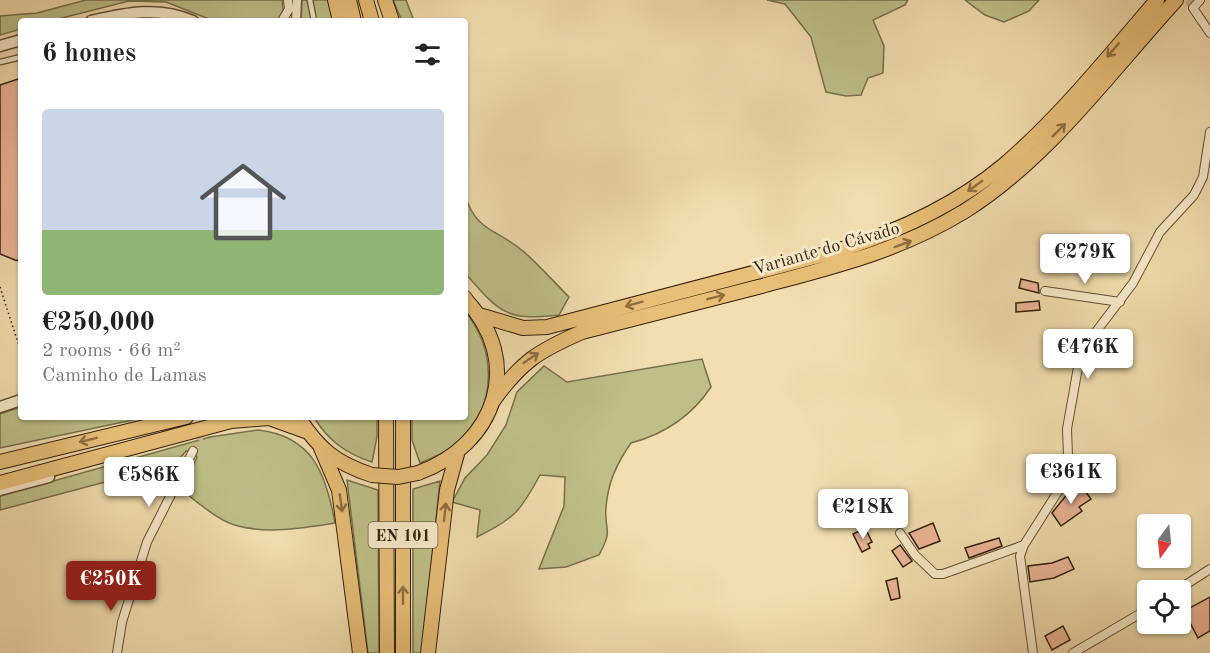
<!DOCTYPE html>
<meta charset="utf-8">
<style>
:root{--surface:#fff;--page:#f6f6f6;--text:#222;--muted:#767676;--line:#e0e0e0;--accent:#8f2418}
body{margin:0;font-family:"Old Standard TT",serif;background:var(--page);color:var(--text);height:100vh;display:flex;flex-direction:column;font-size:22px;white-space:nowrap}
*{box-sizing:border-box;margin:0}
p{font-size:20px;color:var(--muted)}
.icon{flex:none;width:33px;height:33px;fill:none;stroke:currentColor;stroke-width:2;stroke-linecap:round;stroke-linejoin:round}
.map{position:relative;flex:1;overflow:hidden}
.side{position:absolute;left:18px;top:18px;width:450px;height:402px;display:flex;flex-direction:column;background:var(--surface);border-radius:6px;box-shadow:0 2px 4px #0004}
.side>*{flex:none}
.needle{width:39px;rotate:195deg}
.controls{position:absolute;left:1137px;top:514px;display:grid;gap:12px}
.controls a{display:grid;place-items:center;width:54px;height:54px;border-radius:6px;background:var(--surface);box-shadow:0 2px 4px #0004;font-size:30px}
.price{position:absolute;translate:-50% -51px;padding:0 14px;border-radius:6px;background:#fff;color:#222;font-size:20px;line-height:39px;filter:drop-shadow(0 2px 3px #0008)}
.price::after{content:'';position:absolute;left:50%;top:36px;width:18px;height:14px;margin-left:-9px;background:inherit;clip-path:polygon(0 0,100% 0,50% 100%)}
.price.active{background:var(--accent);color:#fff}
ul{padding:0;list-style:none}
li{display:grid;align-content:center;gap:12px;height:318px;padding:0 24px}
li+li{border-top:2px solid var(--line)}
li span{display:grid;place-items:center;height:186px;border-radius:6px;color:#555}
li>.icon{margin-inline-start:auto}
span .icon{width:108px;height:108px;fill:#fffc;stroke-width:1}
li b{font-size:26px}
h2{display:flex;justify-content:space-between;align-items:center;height:72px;padding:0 24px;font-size:26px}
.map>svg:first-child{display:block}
</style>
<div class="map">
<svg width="1210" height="653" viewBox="0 0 1210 653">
<rect width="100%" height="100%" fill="#f2deae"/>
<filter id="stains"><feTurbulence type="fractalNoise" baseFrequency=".00333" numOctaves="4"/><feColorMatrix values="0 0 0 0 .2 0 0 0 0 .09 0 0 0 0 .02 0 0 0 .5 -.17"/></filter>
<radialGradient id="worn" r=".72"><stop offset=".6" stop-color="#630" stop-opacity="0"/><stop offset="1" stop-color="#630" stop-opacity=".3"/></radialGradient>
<path fill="#bec088" stroke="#78704a" stroke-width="1.5" d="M86,0h196l1,10 -4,8 -7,3h-58l-48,-19 -37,-1 -79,20h-29v8l-21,6v-19l37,-3z
M302,0h26l5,21h-32z
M393,0h13l8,21h-12z
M767,0h141l-3,5 -32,15 11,26 -1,27 -15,5 -7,17 -15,1 -20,-4 -15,-55 -26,-33z
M965,0h74l-10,11 -25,11 -19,-7z
M465,195c11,37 32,34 58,56 16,14 31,31 46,46l-10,18c-53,6 -59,-2 -93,-41z
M465,311c31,39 33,93 -5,130 -10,10 -27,16 -40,22l-8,-23v-23h53z
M702,359l9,28c-20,30 -46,47 -80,56 -14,20 -23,39 -25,64 -2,26 8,20 -7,48l-33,12 -27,2 25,-63 1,-29 -25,-2c-20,37 -25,43 -63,62l3,-27 -28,-8 13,-24 22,-23 19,-30 11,-33 27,-26 23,16z
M21,407v10h126l-147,31v-34z
M314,417h63v20l-5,25c-25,-8 -44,-21 -58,-45z
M258,430c55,6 68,44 77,93 -32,5 -66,11 -97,3 -20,-5 -39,-23 -55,-35l14,-34 -4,-6h-7l-10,12 -176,47v-14l210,-59z
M347,480l31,10 1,163h-11z
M440,481l-18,172h-9v-164z"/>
<path fill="#edb696" stroke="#321f0d" stroke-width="1.5" d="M21,78v183l-6,-1 -15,-6v-169z
M1021,279l17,4 1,10 -20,-5z
M1039,301l1,9 -24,2v-9z
M1080,484l11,15 -12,8 3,4 -21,15 -9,-13 16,-20z
M933,523l7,18 -21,8 -10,-16z
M865,528l7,14 -4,2 2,4 -8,4 -9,-18z
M999,538l3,8 -33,12 -4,-10z
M900,545l12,16 -9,6 -11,-16z
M1068,557l6,12 -20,9 -24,4 -2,-16 24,-3z
M897,578l3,20 -9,2 -5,-19z
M1210,597v34l-12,7 -14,-27z
M1063,626l7,14 -18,10 -7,-14z"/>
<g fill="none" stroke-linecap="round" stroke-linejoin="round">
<path stroke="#ccb88e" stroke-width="8" stroke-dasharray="8 4" stroke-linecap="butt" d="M1188,0l5,8
M193,451l16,-34"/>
<defs>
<path id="service" d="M310,0l4,21
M0,62l21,-5"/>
<path id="minor" d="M1200,0l-7,8 17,25
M282,21l7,-12 -1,-9
M296,21l1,-21
M1045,291l75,11
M900,533l15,22 20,19h8l81,-29
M1176,591l34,-22
M117,653l5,-31 25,-80 46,-91
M1033,653l-13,-97 4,-11 40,-63 4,-26 -1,-27 11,-62 14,-30 41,-54 27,-51 34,-37 9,-18 7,-45
M1073,653l75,-44"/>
<path id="tertiary" d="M91,21c36,-8 67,-15 102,0
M0,46l21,-6
M0,407l21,-7
M0,490l49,-13"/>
<path id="primary" d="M479,315l44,13 24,-1 290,-76c60,-19 118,-45 167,-86 56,-48 105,-109 153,-165
M493,401c28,-39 45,-50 89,-69 59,-15 117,-30 176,-45 74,-20 140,-35 207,-76 84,-53 145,-139 211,-211
M298,417c21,32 37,46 74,58
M0,462l186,-45
M418,473c78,-28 107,-111 47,-174
M0,483l231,-62 38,-3 39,14"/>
<path id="trunk" d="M335,0l5,21
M349,0l5,21
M366,0l6,21
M385,0l7,21
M465,298l1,2
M386,417l1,236
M403,417v236
M321,448l18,42 21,163
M428,653l19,-163 10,-36"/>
</defs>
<use href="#service" stroke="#624f35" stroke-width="7"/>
<use href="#minor" stroke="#624f35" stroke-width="10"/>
<use href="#tertiary" stroke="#624f35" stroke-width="13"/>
<use href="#primary" stroke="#321f0d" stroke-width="16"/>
<use href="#trunk" stroke="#321f0d" stroke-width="16"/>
<path stroke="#321f0d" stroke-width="1.5" stroke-dasharray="1.5 3" stroke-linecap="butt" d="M0,287l21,65"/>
<use href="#service" stroke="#f7eaca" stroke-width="4.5"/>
<use href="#minor" stroke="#f7eaca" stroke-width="8"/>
<use href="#tertiary" stroke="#f7eaca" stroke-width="10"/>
<use href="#primary" stroke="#e9bf77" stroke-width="14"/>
<use href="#trunk" stroke="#e9bf77" stroke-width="14"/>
<defs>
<path id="primary-bridge" d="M372,475l26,2 20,-4"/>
</defs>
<use href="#primary-bridge" stroke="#321f0d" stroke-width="16" stroke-linecap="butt"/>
<use href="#primary-bridge" stroke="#e9bf77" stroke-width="14"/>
</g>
<defs><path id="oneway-shaft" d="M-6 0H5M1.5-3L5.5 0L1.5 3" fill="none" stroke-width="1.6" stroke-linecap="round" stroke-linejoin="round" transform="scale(1.5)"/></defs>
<g stroke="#8e6f42">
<use href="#oneway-shaft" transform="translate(1113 50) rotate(131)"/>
<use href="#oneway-shaft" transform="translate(1059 130) rotate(-45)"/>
<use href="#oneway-shaft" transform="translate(975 186) rotate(144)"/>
<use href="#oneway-shaft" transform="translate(903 244) rotate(-20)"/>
<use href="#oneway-shaft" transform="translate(716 297) rotate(-14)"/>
<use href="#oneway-shaft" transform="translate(634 304) rotate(165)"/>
<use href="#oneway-shaft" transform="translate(531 358) rotate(-34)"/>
<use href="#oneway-shaft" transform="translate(88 440) rotate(166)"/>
<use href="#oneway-shaft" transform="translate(341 503) rotate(82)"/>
<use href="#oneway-shaft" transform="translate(445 512) rotate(-84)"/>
<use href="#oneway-shaft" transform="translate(403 595) rotate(-90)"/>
</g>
<g text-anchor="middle" stroke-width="6" stroke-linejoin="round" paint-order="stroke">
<rect fill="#f7eaca" stroke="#6d5c46" stroke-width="1.5" x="368.5" y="522" width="69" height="26" rx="4.5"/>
<g font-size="16" font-weight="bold" fill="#321f0d">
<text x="403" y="541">EN 101</text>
</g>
<g font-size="18" fill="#321f0d" stroke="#f7eaca">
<text transform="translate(826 248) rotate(-16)" y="6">Variante do Cávado</text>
</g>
</g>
<rect width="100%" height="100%" filter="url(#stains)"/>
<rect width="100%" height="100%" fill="url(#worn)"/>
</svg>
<div class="controls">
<a><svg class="needle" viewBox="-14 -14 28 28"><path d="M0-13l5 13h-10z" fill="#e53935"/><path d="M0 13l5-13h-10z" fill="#767676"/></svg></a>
<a><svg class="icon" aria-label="locate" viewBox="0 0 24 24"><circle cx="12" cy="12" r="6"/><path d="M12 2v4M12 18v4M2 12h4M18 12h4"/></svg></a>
</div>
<b class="price" style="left:1085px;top:285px">€279K</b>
<b class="price" style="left:1088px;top:380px">€476K</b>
<b class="price" style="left:1071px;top:505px">€361K</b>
<b class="price" style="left:149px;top:508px">€586K</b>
<b class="price" style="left:863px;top:540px">€218K</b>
<b class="price active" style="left:111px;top:612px">€250K</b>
<section class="side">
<h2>6 homes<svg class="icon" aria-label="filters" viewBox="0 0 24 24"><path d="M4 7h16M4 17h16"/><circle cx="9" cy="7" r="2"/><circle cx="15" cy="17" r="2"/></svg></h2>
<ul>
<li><span style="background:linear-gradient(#c9d6e8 65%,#8fb573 0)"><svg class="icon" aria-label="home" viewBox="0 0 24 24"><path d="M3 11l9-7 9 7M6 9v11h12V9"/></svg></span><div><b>€250,000</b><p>2 rooms · 66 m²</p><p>Caminho de Lamas</p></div></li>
</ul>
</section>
</div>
